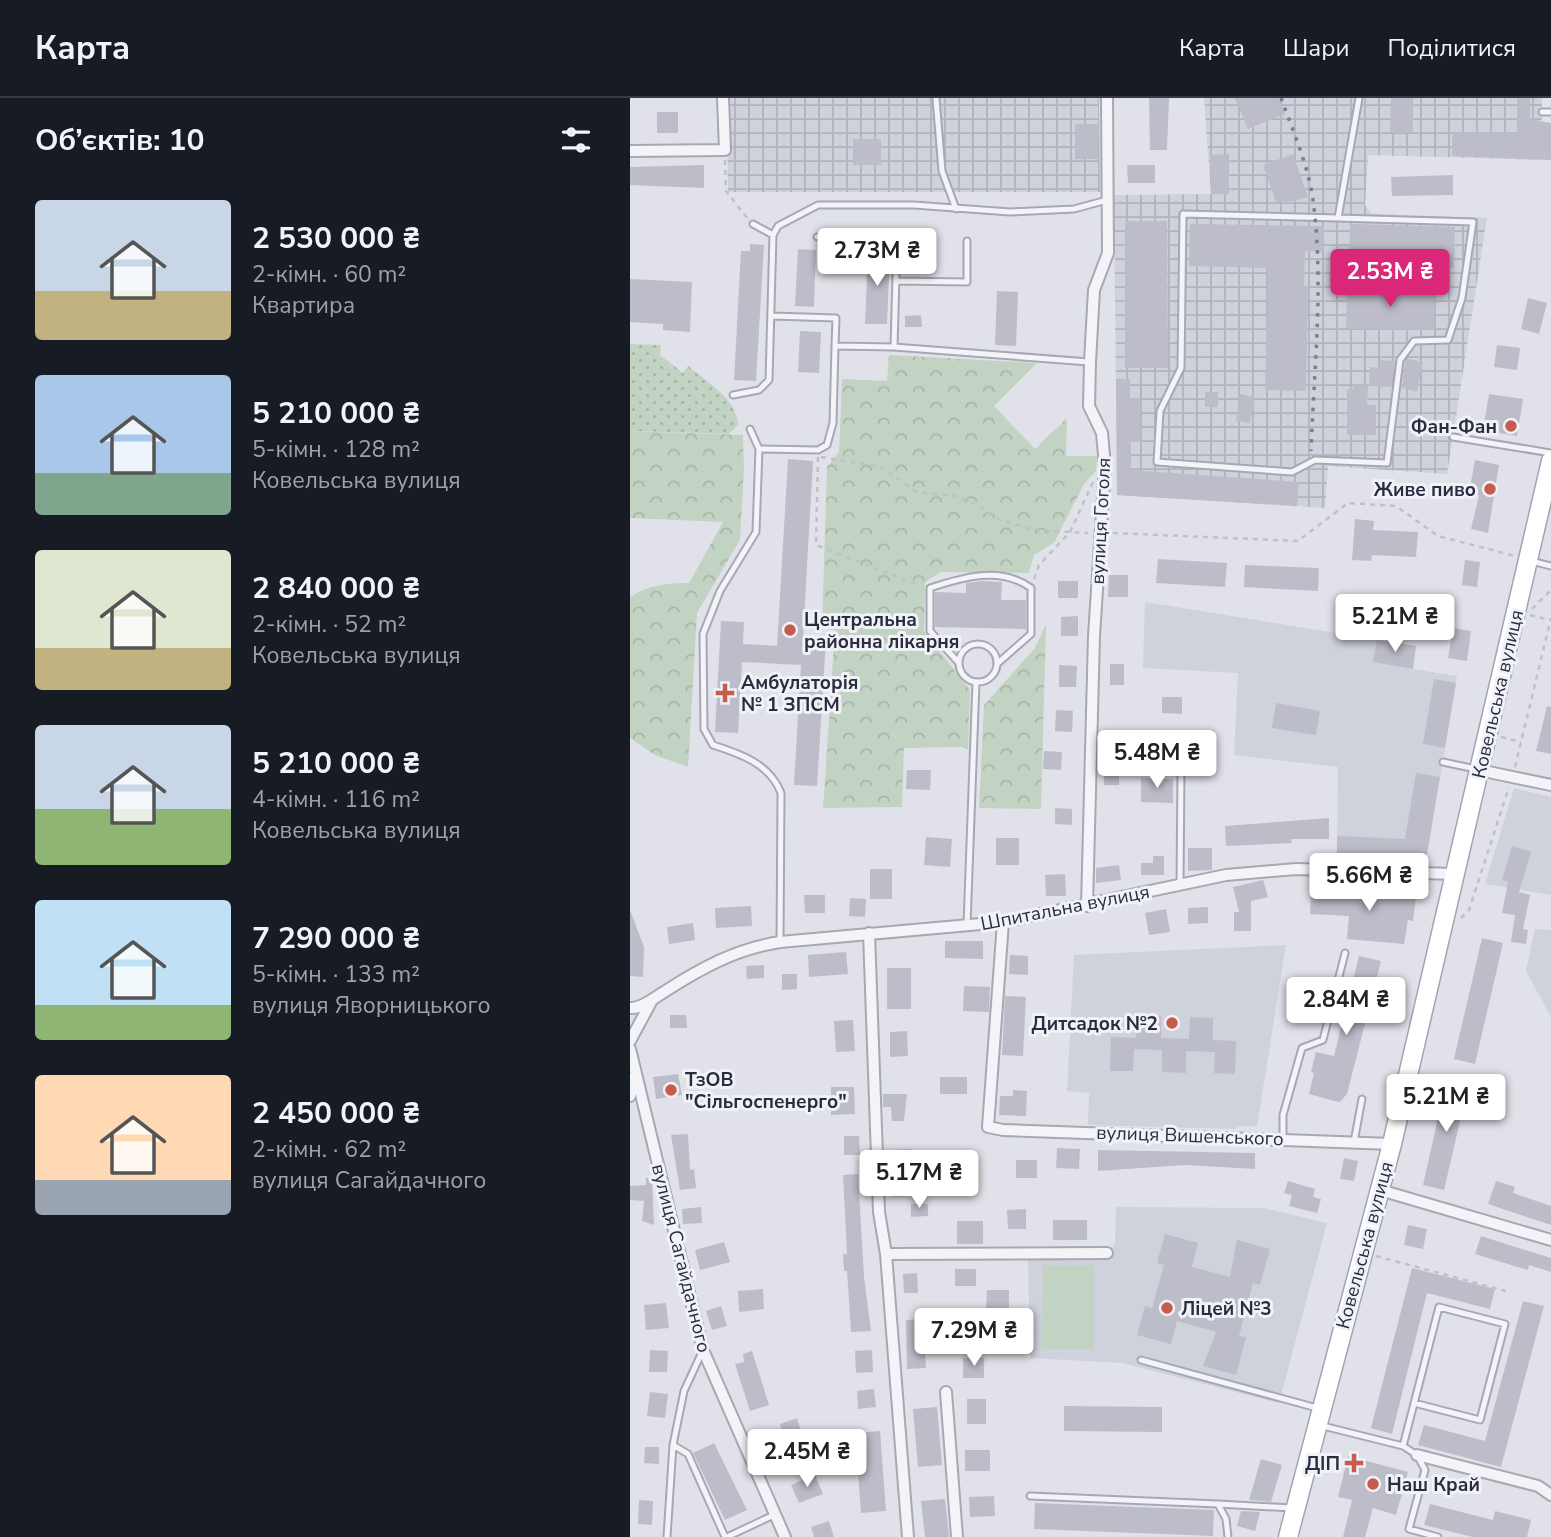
<!DOCTYPE html>
<html lang="uk">
<meta charset="utf-8">
<style>
:root{--surface:#171b24;--page:#20242c;--text:#f1f3f6;--muted:#9ea1a6;--line:#363941;--accent:#db2777}
body{margin:0;font-family:"Nunito Sans",sans-serif;background:var(--page);color:var(--text);height:100vh;display:flex;flex-direction:column;font-size:26px;white-space:nowrap}
*{box-sizing:border-box;margin:0}
p{font-size:23px;color:var(--muted)}
.icon{flex:none;width:38px;height:38px;fill:none;stroke:currentColor;stroke-width:2;stroke-linecap:round;stroke-linejoin:round}
.map{position:relative;flex:1;overflow:hidden}
.side{display:flex;flex-direction:column;background:var(--surface);width:630px}
.side>*{flex:none}
.price{position:absolute;translate:-50% -60px;padding:0 16px;border-radius:7px;background:#fff;color:#222;font-size:23px;line-height:46px;filter:drop-shadow(0 2px 4px #0008)}
.price::after{content:'';position:absolute;left:50%;top:42px;width:21px;height:16px;margin-left:-10px;background:inherit;clip-path:polygon(0 0,100% 0,50% 100%)}
.price.current{background:var(--accent);color:#fff}
ul{padding:0;list-style:none}
li{display:flex;align-items:center;gap:21px;height:175px;padding:0 35px}
li span{display:grid;place-items:center;flex:none;width:196px;height:140px;border-radius:7px;color:#555}
li>.icon{margin-inline-start:auto}
span .icon{width:84px;height:84px;fill:#fffc;stroke-width:1}
li b{font-size:30px}
h2{display:flex;justify-content:space-between;align-items:center;height:84px;padding:0 35px;font-size:30px}
header{display:flex;align-items:center;gap:42px;box-sizing:border-box;height:98px;padding:0 35px;background:var(--surface);border-bottom:2px solid var(--line)}
header strong{font-size:33px}
nav{display:flex;gap:38px;margin-inline-start:auto;font-size:24px}
main{display:flex;flex:1;min-height:0}
.map>svg:first-child{display:block}
</style>
<header>
<strong>Карта</strong>
<nav><a>Карта</a><a>Шари</a><a>Поділитися</a></nav>
</header>
<main>
<section class="side">
<h2>Об’єктів: 10<svg class="icon" aria-label="filters" viewBox="0 0 24 24"><path d="M4 7h16M4 17h16"/><circle cx="9" cy="7" r="2"/><circle cx="15" cy="17" r="2"/></svg></h2>
<ul>
<li><span style="background:linear-gradient(#c9d6e8 65%,#c2b280 0)"><svg class="icon" aria-label="home" viewBox="0 0 24 24"><path d="M3 11l9-7 9 7M6 9v11h12V9"/></svg></span><div><b>2 530 000 ₴</b><p>2-кімн. · 60 m²</p><p>Квартира</p></div></li>
<li><span style="background:linear-gradient(#a9c7e8 70%,#7fa58c 0)"><svg class="icon" aria-label="home" viewBox="0 0 24 24"><path d="M3 11l9-7 9 7M6 9v11h12V9"/></svg></span><div><b>5 210 000 ₴</b><p>5-кімн. · 128 m²</p><p>Ковельська вулиця</p></div></li>
<li><span style="background:linear-gradient(#dfe7d0 70%,#c2b280 0)"><svg class="icon" aria-label="home" viewBox="0 0 24 24"><path d="M3 11l9-7 9 7M6 9v11h12V9"/></svg></span><div><b>2 840 000 ₴</b><p>2-кімн. · 52 m²</p><p>Ковельська вулиця</p></div></li>
<li><span style="background:linear-gradient(#c9d6e8 60%,#8fb573 0)"><svg class="icon" aria-label="home" viewBox="0 0 24 24"><path d="M3 11l9-7 9 7M6 9v11h12V9"/></svg></span><div><b>5 210 000 ₴</b><p>4-кімн. · 116 m²</p><p>Ковельська вулиця</p></div></li>
<li><span style="background:linear-gradient(#bfe0f5 75%,#8fb573 0)"><svg class="icon" aria-label="home" viewBox="0 0 24 24"><path d="M3 11l9-7 9 7M6 9v11h12V9"/></svg></span><div><b>7 290 000 ₴</b><p>5-кімн. · 133 m²</p><p>вулиця Яворницького</p></div></li>
<li><span style="background:linear-gradient(#ffd9b3 75%,#9aa5b1 0)"><svg class="icon" aria-label="home" viewBox="0 0 24 24"><path d="M3 11l9-7 9 7M6 9v11h12V9"/></svg></span><div><b>2 450 000 ₴</b><p>2-кімн. · 62 m²</p><p>вулиця Сагайдачного</p></div></li>
</ul>
</section>
<div class="map">
<svg width="921" height="1439" viewBox="0 0 921 1439">
<defs>
<pattern id="industrial-grid" width="8" height="8" patternUnits="userSpaceOnUse" patternTransform="scale(1.75)"><rect width="8" height="8" fill="#cfd1db"/><path d="M0 4h8M4 0v8" fill="none" stroke="#b2b4bd"/></pattern>
<pattern id="grass-dots" width="8" height="8" patternUnits="userSpaceOnUse" patternTransform="scale(1.75)"><rect width="8" height="8" fill="#c3d3c3"/><path d="M2 2h.1M6 6h.1" fill="none" stroke="#a8b5a9" stroke-width="1.8" stroke-linecap="round"/></pattern>
<pattern id="park-crowns" width="20" height="18" patternUnits="userSpaceOnUse" patternTransform="scale(1.75)"><rect width="20" height="18" fill="#c3d3c3"/><path d="M2 6a3 3 0 1 1 6 0M12 15a3 3 0 1 1 6 0" fill="none" stroke="#a8b5a9"/></pattern>
</defs>
<rect width="100%" height="100%" fill="#e1e2e9"/>
<path fill="#cfd1db" d="M515,504l271,44 -3,23 44,7 -32,191 -88,-4 1,-96 -104,-12 4,-82 -95,-5z
M884,690l37,9v98l-66,-11z
M905,831l16,1v87l-25,-46z
M656,847l-29,181h-19l-3,3 -147,-4 1,-32 -22,-2 7,-136z
M486,1109l148,1 63,15 -48,180 -157,-40 -92,-5 -2,-100h79l8,-15z"/>
<path fill="url(#industrial-grid)" d="M97,0h372l1,94h-372z
M574,0h338l-1,62 -173,-5 -3,50 7,9 115,4 -40,256 -119,-8 -3,42 -208,-13 -3,-300 97,-1z"/>
<path fill="url(#grass-dots)" d="M0,246l31,1 -1,10 23,18 5,-7c18,15 50,34 50,59l-9,9 -99,-3z"/>
<path fill="url(#park-crowns)" d="M259,257l148,8 -43,43 41,43 32,-31 -1,38h31l-1,15 -12,13 -30,59 -20,12 -5,18 -88,-1 -16,10 -1,49 46,59 -2,60 -6,-3 -58,1 -2,59 -79,1 12,-178 -13,-2 5,-161 12,-15 3,-73 45,2z
M0,333l113,4 1,34 -4,71 -43,73 -9,154 -33,-12 -25,-17v-141c19,-12 37,-14 59,-14l34,-61 -93,-4z
M416,527l-5,184 -62,-1 5,-103 50,-56z"/>
<path fill="#c3d3c3" d="M413,1167h51v84h-52z"/>
<path fill="#bcbdc9" d="M519,0h20l-2,52h-17z
M605,0h44l6,16 -37,15z
M761,0h22v35h-23z
M887,0h13v21l21,4v37l-99,-4v-23h65z
M27,14h21v21h-21z
M445,26h23v35h-23z
M223,41h28v26h-28z
M599,56v40h-18l-1,-39z
M663,56l15,43 -14,4 -18,1 -13,-37z
M74,67v23l-74,-3v-18z
M497,67h28v18h-27z
M823,77v20l-61,1 -1,-19z
M495,123h42l1,147h-43z
M560,126l134,2 -1,26 -18,-1 -1,35h4l-2,105 -41,-1 3,-122 -79,-2z
M720,126l105,3 -1,41 -105,-2z
M120,146l14,1 -8,136 -22,-1 7,-129h9z
M279,149h15v11h-15z
M168,151l18,1 -2,57 -19,-1z
M238,154l22,1 -3,71h-22z
M0,181l62,3 -2,50 -27,-2v-6l-33,-2z
M717,190l88,2 -1,40 -88,-1z
M367,193l21,1 -2,54 -21,-1z
M898,200l19,5 -8,31 -18,-5z
M291,217l1,12h-17v-11z
M170,233l21,1 -2,41 -21,-1z
M867,247l23,3 -3,22 -23,-3z
M779,261l14,3 -6,30 -15,-4 3,-26z
M750,262l15,1 -4,26 -22,-1 1,-19 10,1z
M486,281h14v19h10l1,44h-10v28l168,12 -2,24 -180,-11z
M723,287h15l-1,20h9v30h-29v-46h6z
M575,294h13v15h-13z
M610,296l15,3 -5,26 -14,-2z
M859,296l34,5 -6,37 -34,-6z
M158,361l25,2 -10,176 23,2 -9,147 -23,-1 7,-120 -59,-3 -4,71 -23,-1 6,-111 23,1 -1,22 34,2z
M845,362l24,5 -11,68 -17,-4 8,-34 -10,-2z
M725,421l19,2 -1,9 45,2 -2,25 -44,-2 -1,6 -19,-1z
M528,461l69,4 -2,24 -69,-4z
M835,462l15,2 -3,25 -15,-2z
M615,467l74,3 -1,23 -74,-4z
M479,477h19v22h-20z
M352,483l20,1 -1,18h25v29l-91,-2v-35l31,1v-10z
M428,483h20v17h-20z
M729,499l21,1 -1,23 -21,-2z
M448,518v20h-17v-19z
M823,530l18,3 -4,30 -19,-3z
M747,542l39,6 -3,23 -40,-7z
M480,566h14v21h-14z
M429,567l18,1 -1,21h-17z
M804,581l22,4 -11,65 -22,-4z
M532,599h20v17l-20,-1z
M646,605l44,8 -4,24 -44,-7z
M917,608l4,1v47l-15,-3z
M426,612l17,1 -1,21 -17,-1z
M563,632h21v19h-21z
M471,635l37,1v15l-37,-1z
M414,653l18,1 -1,18 -18,-1z
M474,669h15v18h-15z
M277,672h24l-1,20 -24,-1z
M786,675l24,4 -15,88 -88,-3v-26l68,3z
M511,680l32,1v24l-32,-1z
M425,710l17,1v16l-17,-1z
M699,720v21h-38l1,4 -66,3 -1,-20z
M296,739l26,2 -2,28 -26,-2z
M366,740h23v27h-23z
M882,748l19,6 -12,40 11,3 -7,34 5,1 -2,14 -15,-2 4,-27 -13,-2 6,-31 -6,-2z
M558,750h24v22l-24,1z
M523,758h11v19h-23v-12h12z
M489,767l2,15 -25,3v-15z
M240,771h22v30h-22z
M435,776l1,22h-20l-1,-21z
M633,782l5,17 -17,4v30h-17v-19h5l-6,-25z
M721,788l36,3v5l29,3 -3,24 -5,-1 -4,24 -57,-5 2,-23 -39,-2 1,-20 39,1z
M174,797h21v18h-20z
M220,800l16,1 -1,18 -16,-1z
M121,808l1,20 -36,2 -1,-20z
M578,809v16l-20,1v-16z
M536,811l4,23 -21,3 -4,-22z
M0,812l14,37 -1,30 -13,-1z
M63,825l2,17 -26,4 -2,-17z
M852,840l21,5 -28,121 -21,-5z
M315,843h38v18l-38,-1z
M216,854l2,22 -39,3 -1,-22z
M380,857l18,1v19l-19,-1z
M729,858l22,5 -34,133 -7,8 -6,-1 -25,-7 5,-21 -3,-1 5,-20 18,4z
M134,867v13l-17,1 -1,-13z
M257,870h24v41h-24z
M152,876h15v15l-15,1z
M334,888l26,1 -1,25 -26,-1z
M375,898l21,1 -3,59 -21,-1z
M40,917h16l1,13h-17z
M507,917l24,1v22l28,1 1,-22 23,1v22l23,1 -1,33 -21,-1 1,-21 -29,-1v22l-24,-1v-22l-28,-1 -1,22h-23l1,-34 25,1z
M223,922l2,31 -19,1 -2,-31z
M277,933l1,25 -18,1v-25z
M48,976l4,21 -26,4 -3,-22z
M310,979h27v17h-27z
M817,980l22,5 -25,107 -21,-5z
M201,989h23l1,27 -24,1z
M383,992l14,1 -1,25 -27,-1 1,-19h13z
M253,996h24l-3,27h-12l-1,-14h-8z
M58,1036l2,36 4,-1 2,19 -16,2 -9,-55z
M214,1038h15l1,19h-16z
M427,1050l23,1 -1,20 -23,-1z
M281,1051l2,47 -19,1 -2,-47z
M327,1052l12,4 -5,17 -13,-5z
M468,1052l157,3v16l-70,-4 -87,6z
M714,1060l14,3 -4,20 -14,-2z
M386,1062h21v18h-21z
M228,1076l6,103 7,54 -20,1 -4,-61h-3l-1,-17h4l-4,-79z
M16,1080h6l2,47 -12,-4 2,-20 -14,-1v-14l16,-1z
M658,1083l27,8 -2,8 8,2 -4,14 -28,-7 3,-11 -8,-2z
M866,1083l19,6 -2,6 38,13v19l-63,-21z
M281,1106h17v12l-17,1z
M71,1109l1,16 -19,1 -1,-15z
M396,1111v20h-18l-1,-19z
M423,1122h34v20h-34z
M327,1123h26v23h-26z
M778,1127l19,4 -4,20 -19,-4z
M535,1136l33,9 -6,24 38,10 7,-37 33,9 -10,36 -7,-2 -14,53 7,1 -10,38 -33,-9 13,-34 -39,-11 -6,23 -34,-9 8,-29 7,2 12,-43 -7,-2z
M851,1138l70,22v14l-22,-7 -1,5 -53,-16z
M94,1144l6,20 -30,8 -5,-20z
M782,1170l83,21 -5,20 -63,-16 -35,141 -21,-6z
M325,1171h21v17h-21z
M287,1175l1,20h-14l-1,-19z
M133,1191l1,20 -25,3 -1,-21z
M357,1192h22v19h-23z
M893,1203l21,5 -43,161 -83,-22 6,-20 61,16z
M36,1205l3,25 -23,2 -2,-25z
M91,1208l6,20 -15,4 -6,-19z
M293,1221l3,49 -19,1 -1,-49z
M20,1252l18,1 -1,21h-18z
M242,1252l1,22 -17,1 -1,-22z
M122,1253l17,54 -19,6 -15,-47 9,-2 -1,-8z
M333,1260h21v20h-21z
M244,1291l2,18 -18,2 -1,-18z
M20,1294l18,2 -3,24 -18,-2z
M337,1301h19v25h-19z
M434,1308l98,1v25l-98,-1z
M307,1309l5,58 -24,2 -5,-58z
M167,1320l6,21 -17,5 -6,-20z
M250,1333l6,80 -25,2 -6,-80z
M84,1345l33,67 -22,10 -32,-67z
M15,1349h14v17l-15,-1z
M335,1352h25v21h-25z
M718,1358l60,16 -12,43 -23,-7 -8,29h-22l9,-37 -14,-3z
M631,1361l21,6 -11,37 -22,-2z
M185,1377l8,19 -24,9 -8,-18z
M364,1398l1,20 -25,1 -1,-20z
M315,1401l4,38h-24l-4,-36z
M9,1402l14,1 -1,24 -14,-1z
M405,1405l179,7 -1,26 -179,-7z
M800,1406l63,16 2,-9 36,9 -4,17h-54l-49,-12z
M611,1413l19,1 -5,19 -18,-5z
M199,1423l5,16h-20l-3,-10z"/>
<g fill="none" stroke-linecap="round" stroke-linejoin="round">
<defs>
<path id="lane" d="M306,0l6,73 14,38
M912,14h9
M708,120l135,4 -11,76 -14,42 -34,1 -14,19 -13,103 -72,-3 -23,12 -135,-10 3,-51 21,-43 2,-154 155,4 21,-120
M143,137l5,-9 40,-21h96l96,7 64,-3 33,-9
M187,139l80,3 -3,107
M266,183l71,1v-41
M142,218l64,2 -1,28
M103,297l26,-5 10,-10 4,-145 -20,-11
M120,331l9,20 -3,83 -36,59 -17,43 1,95 9,16c28,9 57,19 68,48l-1,149
M823,339l98,16
M129,351l59,1 9,-5 6,-22 2,-77 59,1 195,15
M901,463l20,5
M329 565a19 19 0 1 1 38 0a19 19 0 1 1-38 0Z
M329,565l-29,-32v-43c33,-11 71,-22 101,0v46l-33,29
M813,664l33,7
M550,787l1,-116
M337,827l9,-243
M653,1040v-23l19,-67 21,-8 22,-87
M724,1044l8,-43
M511,1262l176,48
M689,1327l84,21 14,9 8,15 -16,59 29,8
M43,1347l15,9 37,83
M773,1348l36,-139 66,17 -25,96 -66,-17
M400,1398l188,8 8,15 2,18
M588,1406l74,4
M37,1439l6,-92 11,-54 19,-41
M97,1439l49,-23"/>
<path id="street" d="M0,53l95,-1 -2,-52
M849,672l72,15
M457,808l7,-270 11,-170 -3,-33 -13,-27 1,-44 4,-72 14,-37 -1,-155
M373,824l-15,205 15,3 389,14
M239,835l10,279 7,42 22,283
M0,910c11,1 24,-10 34,-16 37,-24 72,-43 116,-50l223,-20 223,-47 70,-6 158,5
M0,943l21,-39
M0,951l73,301 82,187
M0,998l5,-21
M750,1092l171,50
M256,1156l221,-1
M316,1294l11,145
M787,1357l121,31 13,9"/>
<path id="primary" d="M658,1439l104,-393 159,-683"/>
</defs>
<use href="#lane" stroke="#a6a8b3" stroke-width="9"/>
<use href="#street" stroke="#a6a8b3" stroke-width="14"/>
<use href="#primary" stroke="#a1a4b4" stroke-width="21"/>
<path stroke="#bfc0c8" stroke-width="2.5" stroke-dasharray="5 5" stroke-linecap="butt" d="M95,62l1,31 22,28
M188,359l-2,88 104,41
M191,359l60,10 36,25 37,4 23,9 21,14 36,11 54,3
M483,435l185,8 50,-38 48,3 42,30 77,20
M404,481l5,-14 31,-33 23,-50
M902,511l19,-19
M900,517l20,5
M871,639l20,5
M885,669l36,-149
M831,820l8,-8 40,-123
M746,1158l130,35"/>
<use href="#lane" stroke="#f4f4f8" stroke-width="5"/>
<use href="#street" stroke="#f4f4f8" stroke-width="10"/>
<use href="#primary" stroke="#fff" stroke-width="18"/>
<path stroke="#7b7e92" stroke-width="3.5" stroke-dasharray="3.5 7" stroke-linecap="butt" d="M651,0c12,33 27,67 32,102 11,82 1,169 -2,251"/>
</g>
<g fill="#c75b4d" stroke="#f1f2f7" stroke-width="2.5">
<circle cx="881" cy="328" r="7"/>
<circle cx="860" cy="391" r="7"/>
<circle cx="160" cy="532" r="7"/>
<path d="M91.5 584.5h7v7h7v7h-7v7h-7v-7h-7v-7h7z"/>
<circle cx="542" cy="925" r="7"/>
<circle cx="41" cy="992" r="7"/>
<circle cx="537" cy="1210" r="7"/>
<path d="M720.5 1354.5h7v7h7v7h-7v7h-7v-7h-7v-7h7z"/>
<circle cx="743" cy="1386" r="7"/>
</g>
<g text-anchor="middle" stroke-width="6" stroke-linejoin="round" paint-order="stroke">
<g font-size="19" font-weight="bold" fill="#2a2d40" stroke="#f1f2f7" text-anchor="start">
<text x="867" y="335" text-anchor="end">Фан-Фан</text>
<text x="846" y="398" text-anchor="end">Живе пиво</text>
<text x="174" y="528">Центральна<tspan x="174" dy="22">районна лікарня</tspan></text>
<text x="111" y="591">Амбулаторія<tspan x="111" dy="22">№ 1 ЗПСМ</tspan></text>
<text x="528" y="932" text-anchor="end">Дитсадок №2</text>
<text x="55" y="988">ТзОВ<tspan x="55" dy="22">"Сільгоспенерго"</tspan></text>
<text x="551" y="1217">Ліцей №3</text>
<text x="710" y="1372" text-anchor="end">ДІП</text>
<text x="757" y="1393">Наш Край</text>
</g>
<g font-size="19" fill="#2a2d40" stroke="#f1f2f7">
<text transform="translate(470 423) rotate(-87)" y="7">вулиця Гоголя</text>
<text transform="translate(867 596) rotate(-77)" y="7">Ковельська вулиця</text>
<text transform="translate(435 809) rotate(-11)" y="7">Шпитальна вулиця</text>
<text transform="translate(560 1037) rotate(2)" y="7">вулиця Вишенського</text>
<text transform="translate(734 1147) rotate(-75)" y="7">Ковельська вулиця</text>
<text transform="translate(52 1160) rotate(76)" y="7">вулиця Сагайдачного</text>
</g>
</g>
</svg>
<b class="price" style="left:247px;top:190px">2.73M ₴</b>
<b class="price current" style="left:760px;top:211px">2.53M ₴</b>
<b class="price" style="left:765px;top:556px">5.21M ₴</b>
<b class="price" style="left:527px;top:692px">5.48M ₴</b>
<b class="price" style="left:739px;top:815px">5.66M ₴</b>
<b class="price" style="left:716px;top:939px">2.84M ₴</b>
<b class="price" style="left:816px;top:1036px">5.21M ₴</b>
<b class="price" style="left:289px;top:1112px">5.17M ₴</b>
<b class="price" style="left:344px;top:1270px">7.29M ₴</b>
<b class="price" style="left:177px;top:1391px">2.45M ₴</b>
</div>
</main>
